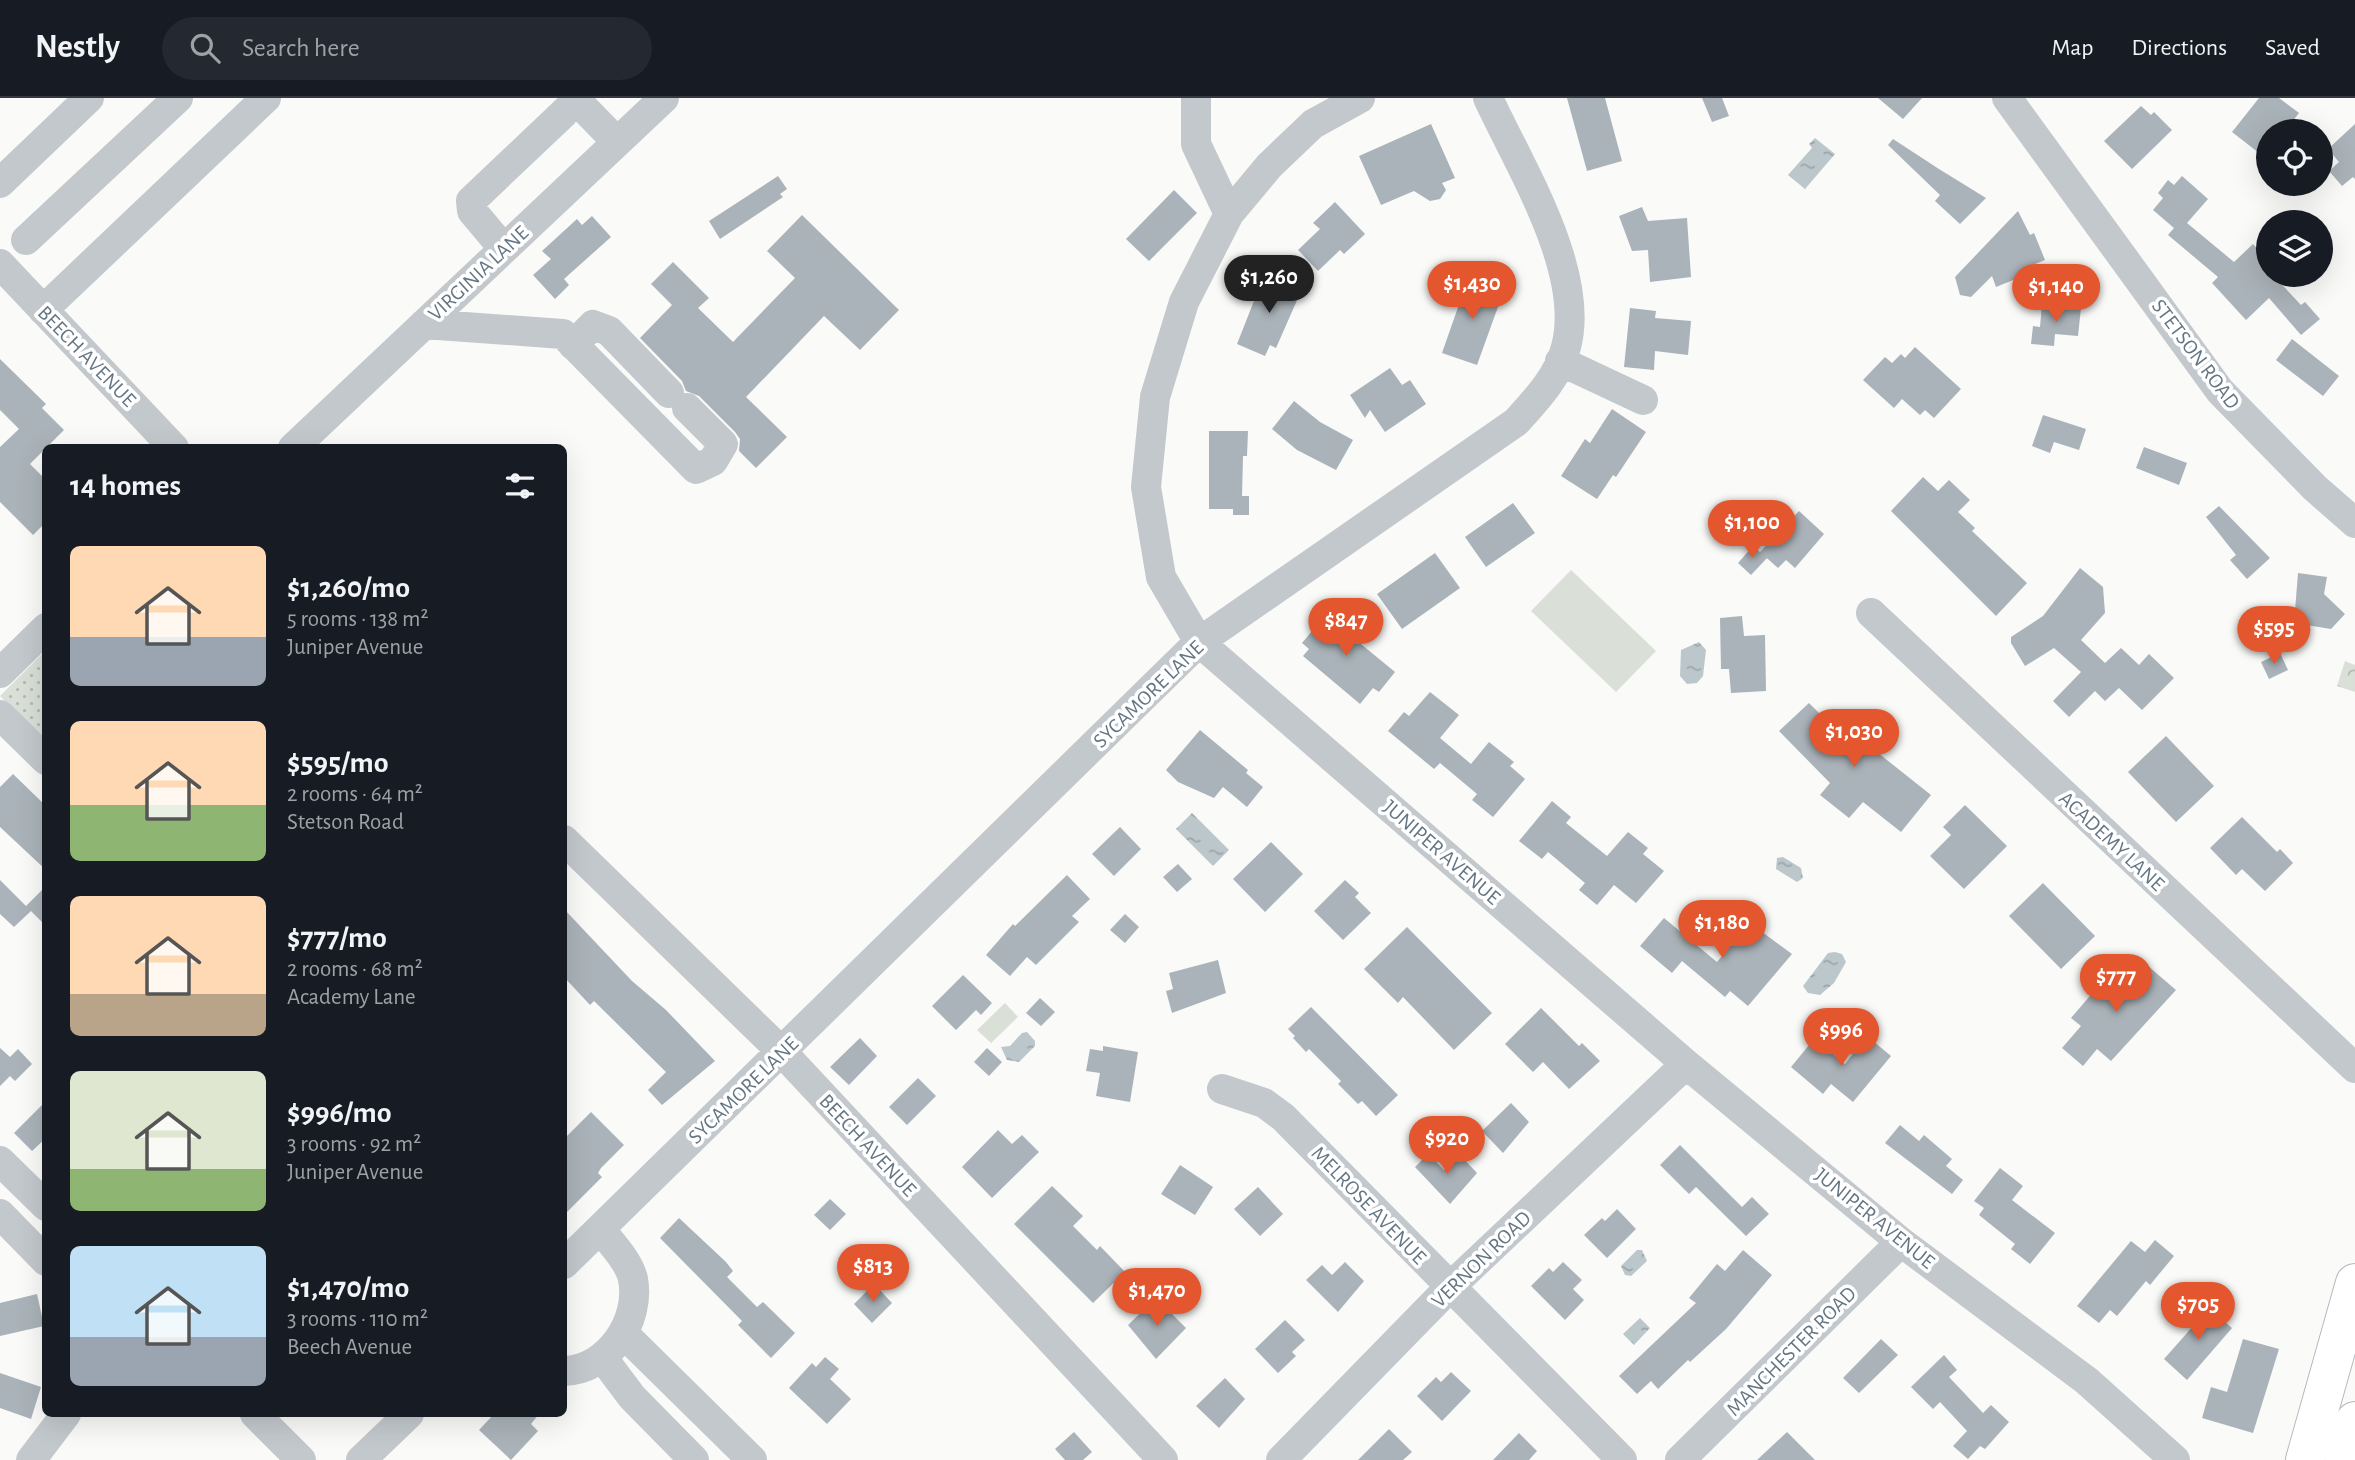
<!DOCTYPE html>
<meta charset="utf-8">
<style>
:root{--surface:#171b24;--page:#242831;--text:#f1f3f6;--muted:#9ea1a6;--line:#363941;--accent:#e4572e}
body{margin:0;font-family:"Alegreya Sans",sans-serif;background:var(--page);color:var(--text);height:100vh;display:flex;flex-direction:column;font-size:26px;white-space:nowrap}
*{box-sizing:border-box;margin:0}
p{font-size:23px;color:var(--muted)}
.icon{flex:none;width:38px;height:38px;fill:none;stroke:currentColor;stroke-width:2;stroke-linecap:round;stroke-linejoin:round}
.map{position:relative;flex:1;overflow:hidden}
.panel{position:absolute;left:42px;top:346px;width:525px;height:973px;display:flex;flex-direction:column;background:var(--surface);border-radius:10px;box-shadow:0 7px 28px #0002}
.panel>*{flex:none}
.controls{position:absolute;left:2256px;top:21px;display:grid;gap:14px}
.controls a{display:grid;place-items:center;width:77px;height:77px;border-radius:50%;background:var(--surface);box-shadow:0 7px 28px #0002;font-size:35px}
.price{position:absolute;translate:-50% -60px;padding:0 16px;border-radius:24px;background:var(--accent);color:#fff;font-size:23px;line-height:46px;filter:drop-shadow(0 2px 4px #0008)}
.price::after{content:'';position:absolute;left:50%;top:42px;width:21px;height:16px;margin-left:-10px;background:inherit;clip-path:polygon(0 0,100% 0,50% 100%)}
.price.current{background:#222;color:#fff}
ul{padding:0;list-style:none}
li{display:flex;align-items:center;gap:21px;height:175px;padding:0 28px}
li span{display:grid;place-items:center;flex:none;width:196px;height:140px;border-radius:10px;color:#555}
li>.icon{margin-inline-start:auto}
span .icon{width:84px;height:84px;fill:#fffc;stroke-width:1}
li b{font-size:30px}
h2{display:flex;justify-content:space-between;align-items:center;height:84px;padding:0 28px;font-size:30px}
header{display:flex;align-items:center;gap:42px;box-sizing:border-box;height:98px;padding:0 35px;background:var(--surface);border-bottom:2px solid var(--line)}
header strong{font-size:33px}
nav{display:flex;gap:38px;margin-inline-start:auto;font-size:24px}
.search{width:490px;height:63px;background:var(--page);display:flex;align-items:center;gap:18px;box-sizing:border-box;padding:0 24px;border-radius:38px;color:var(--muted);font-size:26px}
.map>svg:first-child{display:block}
</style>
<header>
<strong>Nestly</strong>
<div class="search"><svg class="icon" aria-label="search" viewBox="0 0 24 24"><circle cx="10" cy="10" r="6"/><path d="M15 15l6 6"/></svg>Search here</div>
<nav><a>Map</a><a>Directions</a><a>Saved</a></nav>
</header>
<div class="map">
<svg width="2355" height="1362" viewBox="0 0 2355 1362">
<defs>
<pattern id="forest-crowns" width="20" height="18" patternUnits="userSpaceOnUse" patternTransform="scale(1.75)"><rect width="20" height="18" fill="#dadfd7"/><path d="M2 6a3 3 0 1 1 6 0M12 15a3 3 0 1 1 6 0" fill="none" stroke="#b4b9b4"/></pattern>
<pattern id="garden-dots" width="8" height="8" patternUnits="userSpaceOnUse" patternTransform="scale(1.75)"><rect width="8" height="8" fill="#dadfd7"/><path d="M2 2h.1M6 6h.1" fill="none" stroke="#b4b9b4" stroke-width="1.8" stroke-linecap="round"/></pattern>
<pattern id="water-ripples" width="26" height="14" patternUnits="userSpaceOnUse" patternTransform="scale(1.75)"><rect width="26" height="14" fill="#bbc7cb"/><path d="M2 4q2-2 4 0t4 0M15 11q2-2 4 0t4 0" fill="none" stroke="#9ca6aa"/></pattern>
</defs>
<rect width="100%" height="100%" fill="#fafaf8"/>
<path fill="url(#forest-crowns)" d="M2345,563l10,4v27l-18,-6z"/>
<path fill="url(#garden-dots)" d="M45,553v91l-45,-46z"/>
<path fill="#dadfd7" d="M1571,472l85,81 -40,41 -85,-81z
M1005,905l13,14 -27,26 -14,-13z"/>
<path fill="url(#water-ripples)" d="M1815,40l20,16 -30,35 -17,-14 24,-27 -3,-4z
M1699,544l7,8 -3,26 -6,7 -10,1 -7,-8 1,-26z
M1192,715l37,37 -16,16 -37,-37z
M1783,759l18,11 2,10 -6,4 -21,-13 1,-11z
M1835,854l7,2 4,8 -12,21 -14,12 -12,-2 -5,-7 25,-33z
M1027,934l8,9v5l-16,16 -12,-2 -6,-13 9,-1 12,-13z
M1637,1152h5l5,11 -16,15 -6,-1 -4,-9z
M1640,1220l10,10 -16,17 -11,-11z"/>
<path fill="#aab3b9" d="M1567,0h38l17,63 -35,10z
M1702,0h20l7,18 -17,6z
M1878,0h44l-19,21z
M2259,0h20l20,15 -14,18h-17v29l-36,-28z
M2141,8l10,9 3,-3 18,18 -40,39 -28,-28z
M1431,26l24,54 -13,5 4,7 -6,9 -10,2 -16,-10 -33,14 -22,-49z
M2355,26v55l-2,-2 -11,9 -13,-15 10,-9 -11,-13z
M1893,41l46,30 47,29 -26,26 -25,-23 5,-6 -52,-50z
M778,78l9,13 -7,5 3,3 -63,42 -11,-18z
M2182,78l26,23 -21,24 47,39 19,-18 15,16v15h5l28,30 4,-3 15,17 -19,16 -32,-37 -23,22 -34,-37 6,-6 -50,-42 6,-7 -21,-18 10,-12 -5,-5 10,-13 6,5z
M1174,92l23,23 -48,48 -23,-22z
M1335,104l30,32 -21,20 -4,-4 -22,21 -20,-21 22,-21 -7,-6z
M1642,109l6,14 39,-3 4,59 -41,5 -2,-32 -16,1 -13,-35z
M2018,113l12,24 4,-2 11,27 -20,8 3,6 -32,13 -4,-11 -21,21 -11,-2 -5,-18z
M802,117l97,95 -39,40 -36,-34 -78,81 41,40 -31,31 -17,-17 1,-12 -5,-7 -36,-36 -13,-5 -4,-10 -42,-43 32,-33 -21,-21 22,-22 36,36 -11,10 35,34 62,-64 -28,-27z
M592,118l19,21 -47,42 5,6 -14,14 -22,-24 18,-16 -9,-8 35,-32 5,6z
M1265,175l37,16 -26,59 -6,-3 -5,11 -28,-12z
M1466,177l15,6 -1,4 23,8 -26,72 -35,-12 20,-57 -4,-1z
M2042,206l39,4 -3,28 -23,-2 -1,12 -23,-2 2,-18 7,1z
M1630,210l26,3 -1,7 36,3 -3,34 -33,-4 -1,19 -30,-3z
M2292,241l47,37 -16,20 -47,-36z
M1915,249l46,42 -27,29 -9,-8 -5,5 -18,-16 -8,9 -31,-28 22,-23 7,6 9,-9 4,4z
M0,261l46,45 -4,4 22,22 -34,34 16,16v42l-13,13 -33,-33v-55l19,-18 -19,-19z
M1390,270l12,17 8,-5 16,24 -41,28 -15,-22 -5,8 -15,-23z
M1294,303l26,21 33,18 -17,30 -39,-20 -25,-21z
M1612,311l34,23 -30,45 -3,-2 -16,24 -36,-23 24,-37 5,4z
M2043,317l43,14 -7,21 -25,-8 -4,11 -18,-7z
M1209,333h39l-1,25h-4l-1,40h7v19h-16v-6h-24z
M2144,349l43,16 -8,22 -43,-17z
M1923,379l15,14 11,-11 21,20 -12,12 17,16 -3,3 55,52 -31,33 -105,-105z
M1513,405l22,30 -49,34 -21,-30z
M2219,408l51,52 -23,21 -17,-19 6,-5 -30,-38z
M1799,413l25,23 -29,34 -9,-8 -8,8 -18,-16z
M1753,448l14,12 -16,17 -13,-12z
M1435,455l25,35 -58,41 -25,-35z
M2080,470l23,19 2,26 -24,27 24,23 16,-15 18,17 10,-11 25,24 -32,32 -23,-22 -14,13 -10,-10 -26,26 -16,-16 28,-29 -27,-24 -29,18 -14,-23v-6l32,-21z
M2298,475l29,4 -3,17 21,20 -14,15 -37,-6z
M1340,513l24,20 -8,9 39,32 -16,20 -6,-4 -13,16 -57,-48 6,-7 -7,-6 15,-18 7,6z
M1742,518l2,20 21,-1 1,56 -35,2 -2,-24h-8l-1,-51z
M2280,555l8,17 -19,9 -8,-17z
M1430,594l29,23 -19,23 31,26 18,-22 25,20 -4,4 15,13 -32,38 -21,-17 5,-6 -37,-31 -6,6 -46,-38 16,-19 5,4z
M1809,605l25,25 15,-15 16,17 -7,7 73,58 -30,37 -38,-30 -14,16 -29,-23 10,-12 -51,-52z
M1200,632l48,40 -2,3 17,14 -16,20 -24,-20 -9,11 -36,-16 -12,-12z
M2166,638l48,50 -38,36 -48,-50z
M13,676l33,32v64l-46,-43v-40z
M1552,703l19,16 -5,6 41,33 21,-24 20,16 -5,6 21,17 -28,32 -22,-18 -17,20 -18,-15 6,-7 -37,-31 -6,7 -23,-18z
M1965,707l42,41 -43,43 -34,-33 21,-21 -8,-8z
M2242,719l35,35 3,-3 13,14 -28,28 -23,-22 -6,6 -26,-27z
M1120,729l21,22 -27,27 -22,-22z
M1271,744l32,32 -38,38 -32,-33z
M1178,766l14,15 -15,13 -14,-15z
M1067,777l23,24 -18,17 7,6 -43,43 -9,-8 -17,19 -24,-21 27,-31 2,2z
M0,782l26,26 20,-20v40l-15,-15 -17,16 -14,-13z
M1345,782l14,13 -4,4 16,16 -28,27 -29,-29z
M2043,785l52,53 -34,33 -52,-53z
M564,811l68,72 34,29 49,51 -53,44 -14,-15 18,-18 -72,-71 -4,4 -26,-28z
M1125,816l14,13 -14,16 -15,-13z
M1664,820l53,44 33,-39 42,31 -44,52 -18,-15 -5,6 -43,-36 -10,12 -32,-27z
M1407,829l85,86 -38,37 -51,-53 -5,6 -34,-34z
M1218,862l8,33 -54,20 -6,-22 7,-2 -4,-16z
M2148,868l28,24 -65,71 -14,-12 -14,17 -21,-18 19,-22 -10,-8 42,-49 19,15z
M963,877l29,28 -11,12 -5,-5 -20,20 -24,-24z
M1040,900l15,14 -14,14 -15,-13z
M1311,909l87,88 -22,21 -14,-15 -4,3 -20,-20 3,-3 -32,-32 -3,3 -13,-14 2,-2 -7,-7z
M1541,910l38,38 3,-3 18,18 -31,28 -26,-27 -10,10 -28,-28z
M1867,938l24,20 -38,46 -22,-18 -8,10 -32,-27 23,-28 31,25z
M860,940l17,18 -28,29 -19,-18z
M1103,948l35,6 -8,50 -34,-6 4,-23 -14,-2 4,-22 13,2z
M0,950l10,9 8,-8 14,15 -17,17 -5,-5 -10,10z
M987,950l15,14 -13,14 -15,-14z
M918,980l18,18 -29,29 -18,-18z
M46,1003v37l-14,13 -18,-18z
M1511,1005l18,19 -26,31 -21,-22z
M591,1014l33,33 -23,23 -3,5 4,4 -38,38v-76z
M1900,1027l19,16 5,-6 28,24 -6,7 17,14 -11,14 -67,-51z
M998,1032l14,14 10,-9 17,17 -47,46 -30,-31z
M1680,1047l62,62 10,-10 17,17 -23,22 -50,-49 -7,7 -29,-29z
M1428,1056l16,16 16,-15 17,18 -27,31 -35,-37z
M1180,1067l33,22 -18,28 -34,-21z
M2000,1070l23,18 -11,14 43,33 -25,31 -19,-15 4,-5 -36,-29 5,-7 -10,-7z
M1052,1088l31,30 -10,10 24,24 3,-4 25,26 -32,31 -79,-79z
M1258,1089l25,27 -23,22 -26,-27z
M830,1101l16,15 -16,16 -16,-15z
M1617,1111l19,20 -29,29 -23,-23 18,-17 3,3z
M679,1120l47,44 7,9 -6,6 30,30 6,-5 32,31 -24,25 -33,-33 4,-4 -82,-83z
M2155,1142l19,16 -24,29 -4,-4 -29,35 -7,-6 -11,13 -22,-17 54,-65 14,11z
M1743,1152l29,25 -46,54 -36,33 -2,-2 -30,29 -7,-8 -14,13 -18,-18 77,-73 -7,-5 28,-34 8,7z
M1345,1164l19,19 -26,31 -32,-32 16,-15 10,10z
M1563,1164l19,18 -9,9 11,11 -19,20 -34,-34 18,-18 4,4z
M874,1186l18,19 -20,20 -18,-19z
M37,1196l7,32 -44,10v-33z
M1156,1200l30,30 -30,31 -28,-34z
M2203,1205l29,25 -45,52 -23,-21 31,-35 -6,-5z
M1285,1222l20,20 -13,12 4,4 -18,17 -23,-24z
M1881,1241l17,16 -39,38 -16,-15z
M2243,1241l36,10 -26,84 -51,-15 9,-31 16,5z
M1944,1257l13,15 -8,7 34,36 8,-8 18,17 -24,27 -5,-3 -12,13 -15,-13 14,-15 -27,-29 -7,7 -22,-22z
M825,1259l14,12 -9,10 21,20 -24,25 -38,-36 23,-25 4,4z
M1451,1274l20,19 -29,30 -25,-25 19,-19 5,5z
M0,1275l41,14 -10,32 -31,-11z
M1225,1280l20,21 -26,29 -23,-22z
M494,1316h45l-8,10 7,7 -27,29 -32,-30z
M1389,1331l23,23 -9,8h-45z
M1074,1334l18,20 -9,8h-18l-10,-11z
M1787,1334l28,28h-58z
M1519,1335l18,18 -8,9h-36z"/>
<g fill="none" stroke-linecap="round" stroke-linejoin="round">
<defs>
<path id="highway" d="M2305,1362l50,-177
M2344,1362l11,-39"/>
</defs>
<use href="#highway" stroke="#b4b9bd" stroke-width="40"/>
<path stroke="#c3c8cc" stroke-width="30" d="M1196,0v46l33,70
M1360,0l-47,26 -44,42 -40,48 -45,88 -29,95 -9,90 15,90 38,65 487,422 215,178 186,139 88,79
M2007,0l213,293 95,97 40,35
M0,85l89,-85
M26,142l152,-142
M504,151l-32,-38 -1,-10 97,-92 13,-4 36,37
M0,166l174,184
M43,212l223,-212
M424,226l139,10 133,135 17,-8 10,-17 -36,-36
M573,247l20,-20 16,6 60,62
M1560,263l83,39
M293,350l371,-350
M1871,515l484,455
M0,575l46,-45
M0,617l46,45
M564,742l218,212 381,408
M1222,991l42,14 19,14 339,343
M0,1063l46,45
M0,1116l46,47
M564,1166l635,-622 317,-220c19,-21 43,-46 50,-75 20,-75 -46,-180 -78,-249
M624,1236l128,126
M602,1259l30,40 62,63
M564,1273c44,-1 77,-50 69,-92 -4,-18 -22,-36 -33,-50
M255,1316l46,46
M31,1362l35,-46
M361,1362l48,-46
M1281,1362l169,-173 236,-223
M1680,1362l221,-218"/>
<use href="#highway" stroke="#fff" stroke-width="38"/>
</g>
<g text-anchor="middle" stroke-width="7" stroke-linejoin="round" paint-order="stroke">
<g font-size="21" fill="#657683" stroke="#fff">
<text transform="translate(478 175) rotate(-43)" y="7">VIRGINIA LANE</text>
<text transform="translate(2196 256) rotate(53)" y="7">STETSON ROAD</text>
<text transform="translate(87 258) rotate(46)" y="7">BEECH AVENUE</text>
<text transform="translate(1148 596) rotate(-44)" y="7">SYCAMORE LANE</text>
<text transform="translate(2112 743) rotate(43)" y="7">ACADEMY LANE</text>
<text transform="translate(1442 754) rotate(41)" y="7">JUNIPER AVENUE</text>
<text transform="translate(743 992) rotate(-44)" y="7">SYCAMORE LANE</text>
<text transform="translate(868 1047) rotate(47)" y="7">BEECH AVENUE</text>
<text transform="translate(1369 1107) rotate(46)" y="7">MELROSE AVENUE</text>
<text transform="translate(1875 1120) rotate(39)" y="7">JUNIPER AVENUE</text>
<text transform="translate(1481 1161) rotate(-44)" y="7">VERNON ROAD</text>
<text transform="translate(1791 1253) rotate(-45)" y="7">MANCHESTER ROAD</text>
</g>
</g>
</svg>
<div class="controls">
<a><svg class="icon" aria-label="locate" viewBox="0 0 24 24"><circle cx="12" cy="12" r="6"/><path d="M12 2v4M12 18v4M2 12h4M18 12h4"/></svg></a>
<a><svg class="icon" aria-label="layers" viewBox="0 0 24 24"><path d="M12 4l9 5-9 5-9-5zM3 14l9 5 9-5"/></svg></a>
</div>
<b class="price current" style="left:1269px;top:217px">$1,260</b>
<b class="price" style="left:1472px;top:223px">$1,430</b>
<b class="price" style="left:2056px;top:226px">$1,140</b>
<b class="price" style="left:1752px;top:462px">$1,100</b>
<b class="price" style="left:1346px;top:560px">$847</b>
<b class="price" style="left:2274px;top:568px">$595</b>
<b class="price" style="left:1854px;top:671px">$1,030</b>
<b class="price" style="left:1722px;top:862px">$1,180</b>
<b class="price" style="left:2116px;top:916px">$777</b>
<b class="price" style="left:1841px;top:970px">$996</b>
<b class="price" style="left:1447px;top:1078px">$920</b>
<b class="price" style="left:873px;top:1206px">$813</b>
<b class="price" style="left:1157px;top:1230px">$1,470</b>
<b class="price" style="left:2198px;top:1244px">$705</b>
<section class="panel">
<h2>14 homes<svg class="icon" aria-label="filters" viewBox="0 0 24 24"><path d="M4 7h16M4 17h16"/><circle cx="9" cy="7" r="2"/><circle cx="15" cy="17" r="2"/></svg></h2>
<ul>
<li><span style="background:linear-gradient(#ffd9b3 65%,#9aa5b1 0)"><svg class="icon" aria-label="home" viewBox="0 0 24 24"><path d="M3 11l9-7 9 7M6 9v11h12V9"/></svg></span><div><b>$1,260/mo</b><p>5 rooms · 138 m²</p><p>Juniper Avenue</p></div></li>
<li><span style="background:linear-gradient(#ffd9b3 60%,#8fb573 0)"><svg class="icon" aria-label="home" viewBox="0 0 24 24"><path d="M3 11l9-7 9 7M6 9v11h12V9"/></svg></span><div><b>$595/mo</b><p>2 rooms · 64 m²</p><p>Stetson Road</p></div></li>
<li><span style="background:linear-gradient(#ffd9b3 70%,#b9a48a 0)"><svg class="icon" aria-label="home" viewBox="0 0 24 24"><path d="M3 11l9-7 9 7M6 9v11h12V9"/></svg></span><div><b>$777/mo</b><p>2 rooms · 68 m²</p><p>Academy Lane</p></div></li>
<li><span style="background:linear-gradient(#dfe7d0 70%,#8fb573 0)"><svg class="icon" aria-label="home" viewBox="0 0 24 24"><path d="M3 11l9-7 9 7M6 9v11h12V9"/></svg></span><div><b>$996/mo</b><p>3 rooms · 92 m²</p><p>Juniper Avenue</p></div></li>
<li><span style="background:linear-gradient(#bfe0f5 65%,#9aa5b1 0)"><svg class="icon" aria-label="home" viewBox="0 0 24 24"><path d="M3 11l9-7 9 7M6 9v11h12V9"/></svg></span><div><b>$1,470/mo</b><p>3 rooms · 110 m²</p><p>Beech Avenue</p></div></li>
</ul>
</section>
</div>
